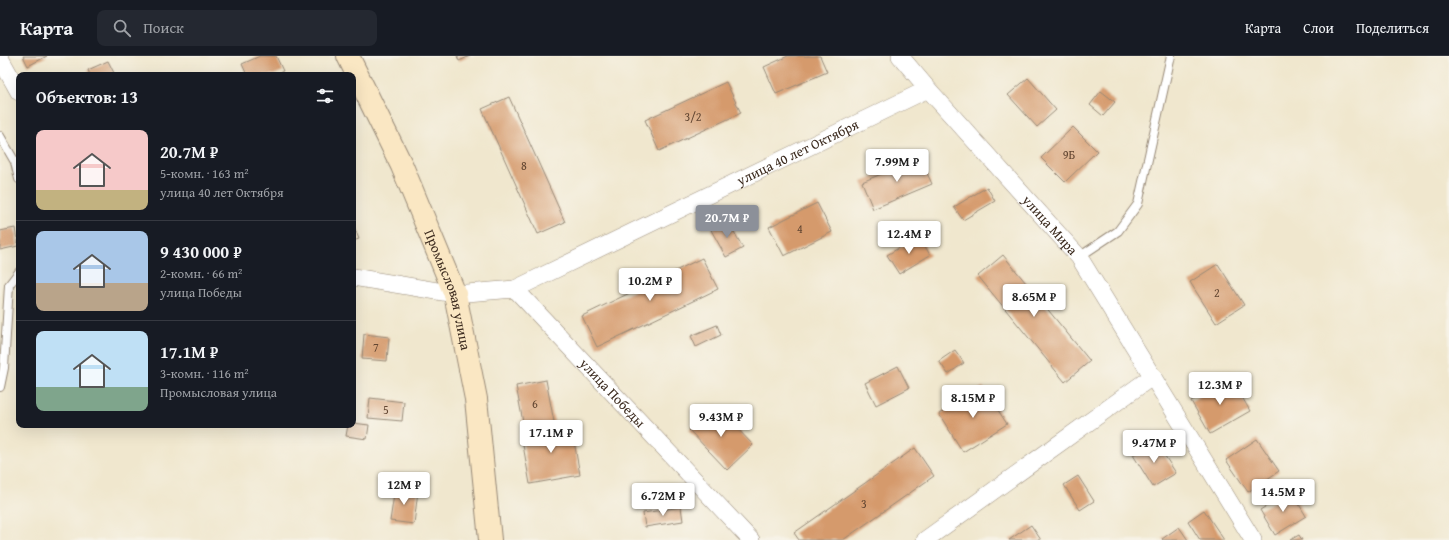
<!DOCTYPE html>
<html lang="ru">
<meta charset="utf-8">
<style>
:root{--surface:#171b24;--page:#242831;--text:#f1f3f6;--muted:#9ea1a6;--line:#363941;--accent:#8c9099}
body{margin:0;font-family:"Gentium Book Plus",serif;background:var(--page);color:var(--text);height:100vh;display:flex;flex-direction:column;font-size:15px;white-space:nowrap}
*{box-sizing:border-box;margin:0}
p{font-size:13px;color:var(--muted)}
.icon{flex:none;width:22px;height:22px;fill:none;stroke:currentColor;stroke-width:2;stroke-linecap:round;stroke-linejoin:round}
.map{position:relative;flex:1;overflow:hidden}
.sheet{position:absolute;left:16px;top:16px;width:340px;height:356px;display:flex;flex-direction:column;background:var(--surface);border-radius:8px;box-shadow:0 4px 16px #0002}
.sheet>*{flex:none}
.price{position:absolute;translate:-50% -34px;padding:0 9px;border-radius:4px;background:#fff;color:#222;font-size:13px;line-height:26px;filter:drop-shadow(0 1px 2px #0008)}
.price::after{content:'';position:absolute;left:50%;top:24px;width:12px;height:9px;margin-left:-6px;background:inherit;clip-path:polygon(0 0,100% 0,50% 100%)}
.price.current{background:var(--accent);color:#fff}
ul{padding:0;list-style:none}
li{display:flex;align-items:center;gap:12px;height:100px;padding:0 20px}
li+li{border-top:1px solid var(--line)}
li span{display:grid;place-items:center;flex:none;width:112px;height:80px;border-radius:8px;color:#555}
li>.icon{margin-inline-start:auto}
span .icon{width:48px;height:48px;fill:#fffc;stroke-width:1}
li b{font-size:17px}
h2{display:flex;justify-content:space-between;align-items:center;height:48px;padding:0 20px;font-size:17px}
header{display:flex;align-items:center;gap:24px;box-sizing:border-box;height:56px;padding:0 20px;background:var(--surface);border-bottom:1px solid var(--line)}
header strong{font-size:19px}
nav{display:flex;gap:22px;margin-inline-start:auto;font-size:14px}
.search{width:280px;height:36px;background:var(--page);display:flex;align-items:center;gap:10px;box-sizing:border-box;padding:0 14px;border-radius:8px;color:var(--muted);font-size:15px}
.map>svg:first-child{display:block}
</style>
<header>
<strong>Карта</strong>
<div class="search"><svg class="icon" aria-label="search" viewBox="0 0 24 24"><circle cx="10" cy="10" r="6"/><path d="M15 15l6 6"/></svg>Поиск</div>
<nav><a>Карта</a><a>Слои</a><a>Поделиться</a></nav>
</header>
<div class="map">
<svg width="1449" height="484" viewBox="0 0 1449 484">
<rect width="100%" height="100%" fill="#f7f3e8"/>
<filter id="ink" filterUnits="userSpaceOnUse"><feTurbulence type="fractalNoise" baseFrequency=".025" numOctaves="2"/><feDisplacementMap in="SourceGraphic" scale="8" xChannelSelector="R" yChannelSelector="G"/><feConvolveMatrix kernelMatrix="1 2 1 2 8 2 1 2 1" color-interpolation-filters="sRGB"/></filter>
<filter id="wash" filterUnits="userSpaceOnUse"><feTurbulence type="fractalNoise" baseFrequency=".012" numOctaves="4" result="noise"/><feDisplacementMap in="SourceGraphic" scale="16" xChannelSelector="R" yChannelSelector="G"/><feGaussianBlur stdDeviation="0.9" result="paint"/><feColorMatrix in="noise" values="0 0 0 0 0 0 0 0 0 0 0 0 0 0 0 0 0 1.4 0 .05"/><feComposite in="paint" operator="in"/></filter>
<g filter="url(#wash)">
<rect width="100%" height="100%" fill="#f0e7ce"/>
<g id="blocks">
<path fill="#d59a6c" d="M23,0h24l-19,10z
M260,0h16l7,15 -9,4h-27l-5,-11z
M457,0h13l-11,5z
M788,0h32l7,16 -51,22 -12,-27z
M108,5l6,12 -4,2h-20l-2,-5z
M1028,22l28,32 -19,17 -29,-32z
M726,26l15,31 -82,38 -14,-31z
M1101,35l14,11 -12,14 -13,-11z
M509,41l56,125 -27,12 -56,-125z
M1073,71l24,24 -32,31 -24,-24z
M920,102l12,26 -59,25 -11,-27z
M987,131l8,14 -32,19 -9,-13z
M817,147l15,29 -48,24 -15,-29z
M728,165l15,27 -17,9 -15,-27z
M353,168l6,15 -6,2z
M15,172l3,18 -18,4v-19z
M919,180l11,19 -31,19 -12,-19z
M1003,199l87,106 -25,21 -87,-106z
M702,202l16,31 -121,58 -15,-31z
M1218,208l26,41 -28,18 -26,-41z
M717,269l4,10 -25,12 -5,-11z
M364,278l25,3 -2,24 -25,-2z
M955,294l9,13 -16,11 -9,-13z
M898,310l11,22 -33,17 -11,-22z
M1231,322l19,33 -40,23 -19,-33z
M546,324l8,42 -30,5 -8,-41z
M983,331l24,37 -44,28 -24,-38z
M370,342l34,4 -2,19 -34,-3z
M715,349l38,40 -26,25 -38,-40z
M353,367l16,2 -2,14 -21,-3 2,-11h5z
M571,368l9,51 -50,9 -9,-50z
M1257,383l22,32 -31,21 -22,-32z
M1155,385l21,32 -23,14 -20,-32z
M915,392l19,28 -91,64h-44l-5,-7z
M1078,420l16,25 -14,9 -16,-25z
M395,432l23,3 -4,33 -24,-3z
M1291,435l15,25 -31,19 -15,-25z
M681,451l2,14 -38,6 -2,-14z
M1204,454l20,30h-24l-12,-19z
M1031,469l10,15h-32z
M1179,471l9,13h-25l-1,-1z
M1299,479l3,5h-12z"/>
</g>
</g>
<g filter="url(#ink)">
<use href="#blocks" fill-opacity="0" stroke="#968876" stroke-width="1"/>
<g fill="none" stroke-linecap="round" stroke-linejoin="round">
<defs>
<path id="service" d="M0,80l15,26 4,17
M1079,201l39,-26 20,-27 33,-148
M0,331l4,-19 5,-83 10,-13"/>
<g id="minor">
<path id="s1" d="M900,0l28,33 151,168 174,283"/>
<path d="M0,2l19,34"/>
<path id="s2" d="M353,221l102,17 60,-5 236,251"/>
<path id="s3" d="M515,233l413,-200"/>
<path d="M925,484l228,-164"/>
</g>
<g id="secondary">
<path id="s4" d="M348,0l54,110 53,128 21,105 14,141"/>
</g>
</defs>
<use href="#service" stroke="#968876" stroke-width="10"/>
<use href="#minor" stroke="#968876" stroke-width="18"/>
<use href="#secondary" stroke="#968876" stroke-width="24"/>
<use href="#service" stroke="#fff" stroke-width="8"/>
<use href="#minor" stroke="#fff" stroke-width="17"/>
<use href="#secondary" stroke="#fae7c3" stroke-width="22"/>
</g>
</g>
<g text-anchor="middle" stroke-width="3.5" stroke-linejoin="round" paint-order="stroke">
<g font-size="12" fill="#624632">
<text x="693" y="65">3/2</text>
<text x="1069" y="103">9Б</text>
<text x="524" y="114">8</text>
<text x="800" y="177">4</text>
<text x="1217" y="241">2</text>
<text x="376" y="296">7</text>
<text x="535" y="352">6</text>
<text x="386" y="358">5</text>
<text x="864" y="452">3</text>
</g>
<g font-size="14" fill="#3b2a1e" stroke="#f7f3e8">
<text dy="5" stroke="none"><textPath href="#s3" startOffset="314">улица 40 лет Октября</textPath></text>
<text dy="5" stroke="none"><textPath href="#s1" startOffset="226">улица Мира</textPath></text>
<text dy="5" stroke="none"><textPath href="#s4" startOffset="255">Промысловая улица</textPath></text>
<text dy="5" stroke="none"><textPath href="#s2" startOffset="306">улица Победы</textPath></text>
</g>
</g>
</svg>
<b class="price" style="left:897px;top:127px">7.99M ₽</b>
<b class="price current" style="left:727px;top:183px">20.7M ₽</b>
<b class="price" style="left:909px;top:199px">12.4M ₽</b>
<b class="price" style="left:650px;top:246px">10.2M ₽</b>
<b class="price" style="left:1034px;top:262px">8.65M ₽</b>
<b class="price" style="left:1220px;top:350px">12.3M ₽</b>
<b class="price" style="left:973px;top:363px">8.15M ₽</b>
<b class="price" style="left:721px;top:382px">9.43M ₽</b>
<b class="price" style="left:551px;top:398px">17.1M ₽</b>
<b class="price" style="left:1154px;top:408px">9.47M ₽</b>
<b class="price" style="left:404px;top:450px">12M ₽</b>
<b class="price" style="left:1283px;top:457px">14.5M ₽</b>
<b class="price" style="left:663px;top:461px">6.72M ₽</b>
<section class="sheet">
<h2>Объектов: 13<svg class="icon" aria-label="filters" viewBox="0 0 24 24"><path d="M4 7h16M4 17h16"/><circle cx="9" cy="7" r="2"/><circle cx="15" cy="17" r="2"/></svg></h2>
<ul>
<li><span style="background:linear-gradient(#f6c9c9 75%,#c2b280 0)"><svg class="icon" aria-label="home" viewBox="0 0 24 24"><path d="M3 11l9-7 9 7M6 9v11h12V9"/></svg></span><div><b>20.7M ₽</b><p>5-комн. · 163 m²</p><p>улица 40 лет Октября</p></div></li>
<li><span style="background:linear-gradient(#a9c7e8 65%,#b9a48a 0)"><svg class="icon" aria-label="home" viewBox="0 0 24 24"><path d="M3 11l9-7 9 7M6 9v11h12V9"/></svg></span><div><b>9 430 000 ₽</b><p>2-комн. · 66 m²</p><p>улица Победы</p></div></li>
<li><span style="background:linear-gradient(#bfe0f5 70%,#7fa58c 0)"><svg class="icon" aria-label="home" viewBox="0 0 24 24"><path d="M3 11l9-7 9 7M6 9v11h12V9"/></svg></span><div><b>17.1M ₽</b><p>3-комн. · 116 m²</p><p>Промысловая улица</p></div></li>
</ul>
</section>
</div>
